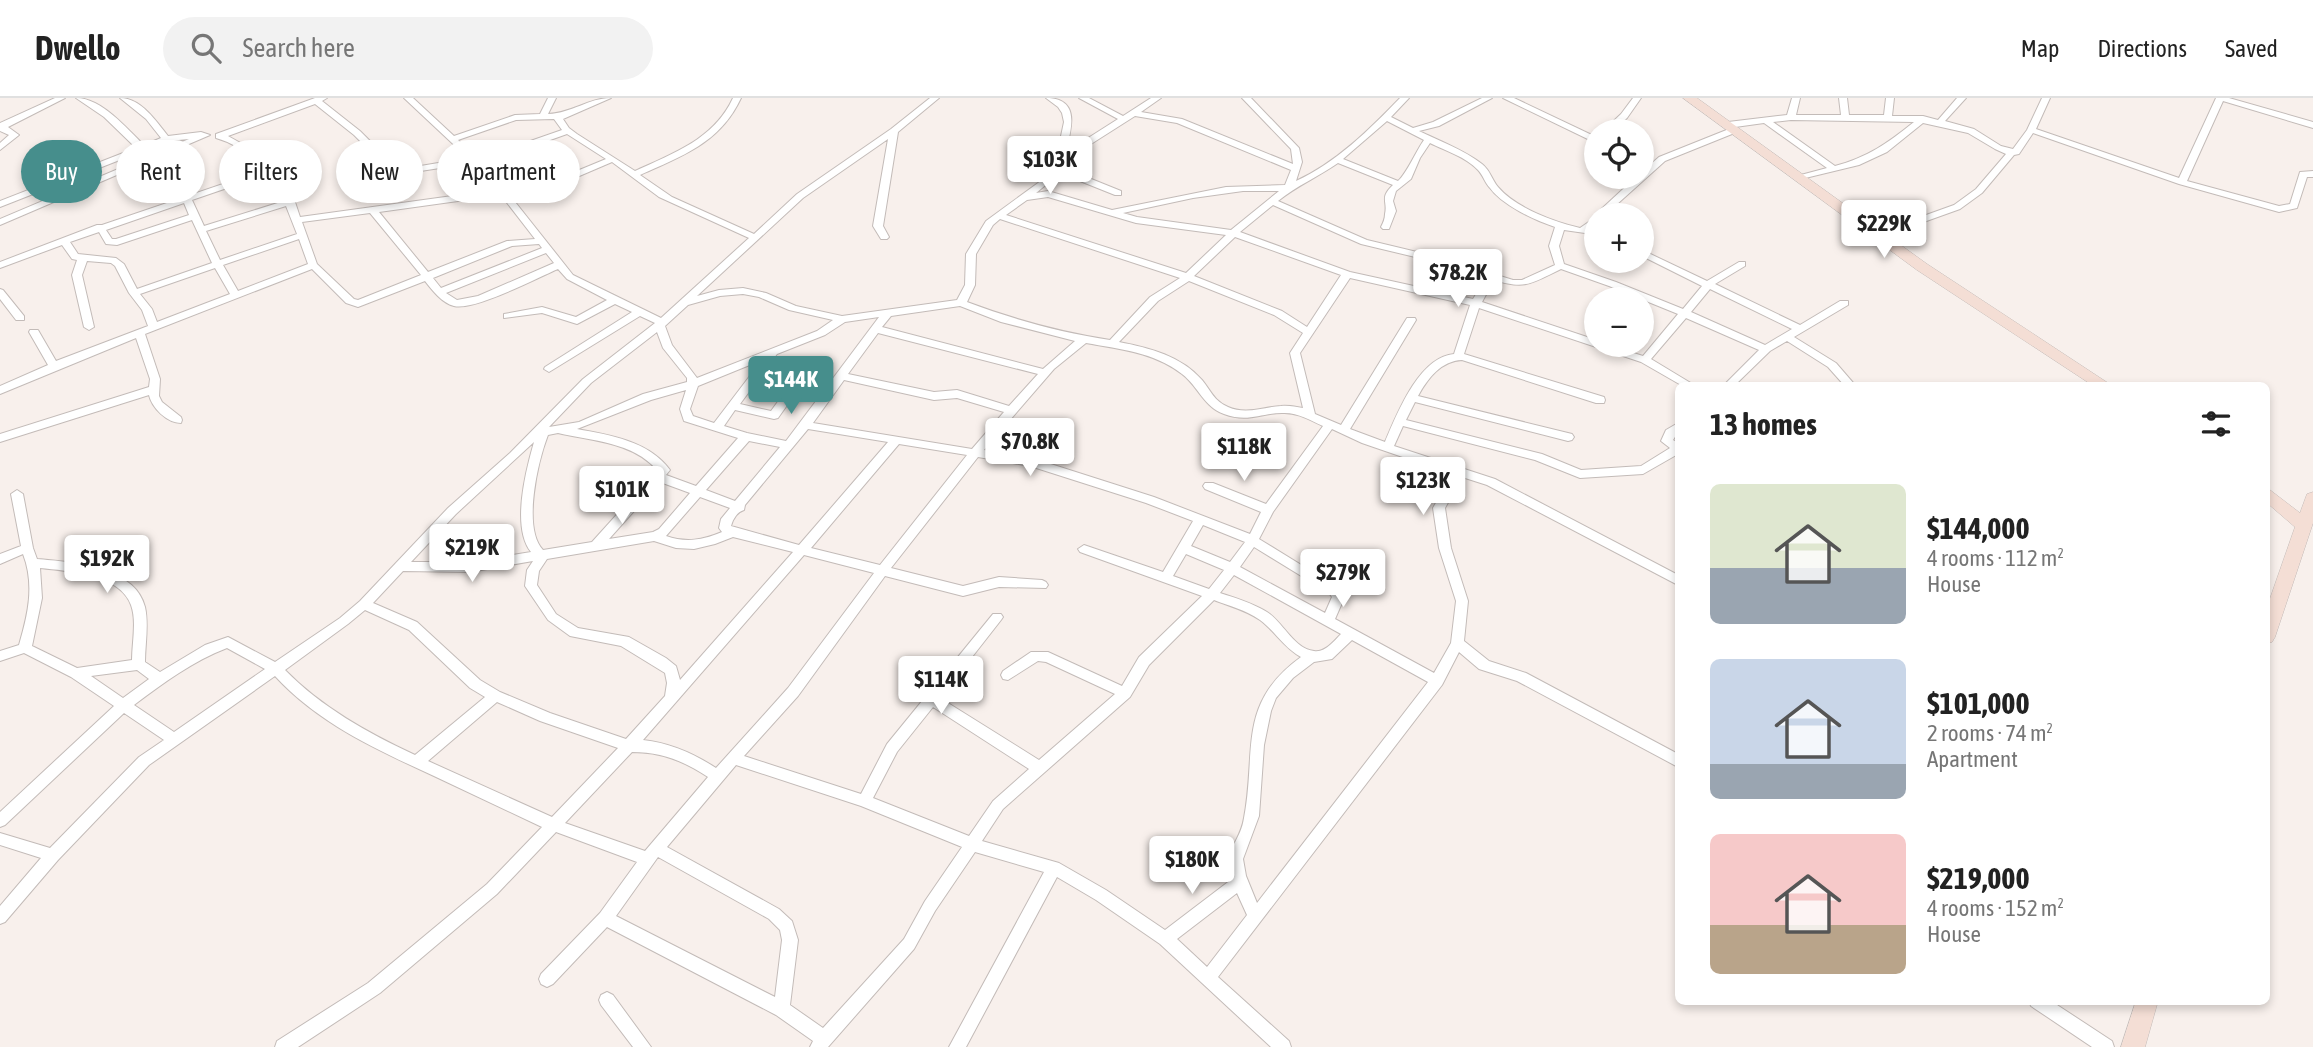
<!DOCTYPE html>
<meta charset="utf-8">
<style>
:root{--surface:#fff;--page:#f2f2f2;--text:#222;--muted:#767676;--line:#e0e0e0;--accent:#468e8c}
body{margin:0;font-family:"Asap Condensed",sans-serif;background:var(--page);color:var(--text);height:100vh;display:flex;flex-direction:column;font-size:26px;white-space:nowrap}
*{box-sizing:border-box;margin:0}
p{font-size:23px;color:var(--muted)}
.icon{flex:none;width:38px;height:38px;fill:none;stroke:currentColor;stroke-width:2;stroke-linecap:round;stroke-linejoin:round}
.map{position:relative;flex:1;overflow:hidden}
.side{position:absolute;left:1675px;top:284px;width:595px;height:623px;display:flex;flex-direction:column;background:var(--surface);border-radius:10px;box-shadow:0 4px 10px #0003}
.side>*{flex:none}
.top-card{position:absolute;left:21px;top:42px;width:665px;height:63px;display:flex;gap:14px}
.fabs{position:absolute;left:1584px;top:21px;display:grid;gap:14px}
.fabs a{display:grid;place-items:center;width:70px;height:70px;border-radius:50%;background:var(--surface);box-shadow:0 4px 10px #0003;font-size:35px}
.price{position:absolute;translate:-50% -60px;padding:0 16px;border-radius:7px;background:#fff;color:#222;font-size:23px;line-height:46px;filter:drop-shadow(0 2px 4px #0008)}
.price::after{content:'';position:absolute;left:50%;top:42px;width:21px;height:16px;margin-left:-10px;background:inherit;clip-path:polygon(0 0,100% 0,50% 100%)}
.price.on{background:var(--accent);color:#fff}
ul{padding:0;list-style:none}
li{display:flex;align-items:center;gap:21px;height:175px;padding:0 35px}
li span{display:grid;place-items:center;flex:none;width:196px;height:140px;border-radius:10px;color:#555}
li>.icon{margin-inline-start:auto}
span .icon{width:84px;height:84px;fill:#fffc;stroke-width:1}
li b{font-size:30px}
h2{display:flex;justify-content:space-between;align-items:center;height:84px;padding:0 35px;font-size:30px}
.pill{padding:0 24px;border-radius:32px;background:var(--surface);box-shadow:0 4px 10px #0003;font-size:24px;line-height:63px}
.pill.on{background:var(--accent);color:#fff}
header{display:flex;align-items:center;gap:42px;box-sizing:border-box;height:98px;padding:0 35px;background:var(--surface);border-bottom:2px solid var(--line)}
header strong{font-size:33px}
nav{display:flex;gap:38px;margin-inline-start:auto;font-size:24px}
.search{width:490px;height:63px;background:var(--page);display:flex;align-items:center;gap:18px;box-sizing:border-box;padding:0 24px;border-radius:38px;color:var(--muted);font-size:26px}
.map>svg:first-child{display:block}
</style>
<header>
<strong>Dwello</strong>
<div class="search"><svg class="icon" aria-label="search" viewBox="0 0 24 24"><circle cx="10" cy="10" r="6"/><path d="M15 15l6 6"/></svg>Search here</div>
<nav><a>Map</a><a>Directions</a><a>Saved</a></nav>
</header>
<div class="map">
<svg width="2313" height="949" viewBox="0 0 2313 949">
<rect width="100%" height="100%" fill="#f8f0ec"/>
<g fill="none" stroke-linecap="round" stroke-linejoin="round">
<defs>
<path id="street" d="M55,0h10l-57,29 11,8 -19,15v-7l9,-8 -9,-4v-8z
M76,0c26,0 50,30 68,47l17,-7 -15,-19 -26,-21c21,0 36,23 48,38l33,-4 9,3 -210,90v-6l189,-80 -21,2 -168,66v-6l136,-53 -32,-31z
M315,0h12l-5,3 38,30 27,27v4h-6l-27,-27 -39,-31 -87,32 25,14 18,17 24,-8h20v4l-19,2 -21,7 20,30 5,15 196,-27 -24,-27 -90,14v-4l3,-1 83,-14 -64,-60h9l41,38 61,-21 25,-1 8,-16h8l-8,16c25,-1 40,-16 63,-16l-48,21 6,9 8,6 58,37c39,-18 79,-32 98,-73h8c-21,45 -59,58 -101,77l32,22 82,37 43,-40 94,-65 39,-31h9l-41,34 -15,94 6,11 -2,2h-6l-8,-13 15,-87 -85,59 -106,98 22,-6 24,-2 23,5 30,13 46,10 115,-16 8,-15 1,-31 20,-33 52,-38 16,-14 10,-47 -2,-9 -4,-6 -12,-9c39,0 23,39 17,62l22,-20 33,-21 -39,-21h10l34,18 28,-18h10l-20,14 41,7 111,45 -2,-15 -49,-51h9l48,50 3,14 -6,19c40,-18 74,-52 104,-83h9l-18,19 22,11 20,-6 49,-24h10l-53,28 -20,5c21,10 45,19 63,33 8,6 10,16 16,23 18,21 56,35 82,41l16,-11v8l-11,8 -21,-3 -5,16 5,18 52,18 67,27 19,-23 -60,-30v-6l65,31 32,-19h6v4l-30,18 85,41 40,-24h8v4l-54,32 42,26 19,22h-11l-16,-18 -41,-26 -17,10 -35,34h-11l35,-35 -73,-32 -35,41 43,26h-13l-40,-23 -162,-54 -15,46 140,43 1,3 -1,3h-8l-134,-43c-21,1 -34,18 -44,36l154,38 2,3 -2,3 -4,1 -153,-39 -9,18 136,34 39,16 60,-4 29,-18 -9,-7 5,-11 12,-7v9l-5,8 5,3v11l-35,20 -63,4 -45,-18 -132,-34 -9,20 101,33 183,96v10l-191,-100 -25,-8 -17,31 6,40 17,53 -4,40 25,20 37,12 152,81v13l-161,-86 -38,-12 -20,-17 -17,33 -224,292 71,64 2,6h-20l-111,-103 -64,-44 -39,-23 -91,170h-17l95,-175 -69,-20 -40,59 -21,38 -86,98h-18l3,-6 -37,-26 -169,-88 -54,57 -6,3 -6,-3 -2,-5 2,-5 59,-61 37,-51 -81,-30 -59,62 -117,99 -82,54h-23l2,-6 91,-58 119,-99 55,-57c-36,-17 -72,-34 -108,-51 -57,-26 -116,-53 -159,-100l-126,89 -91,95 -53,62 -5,2v-18l41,-48 -41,-13v-12l50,15 89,-91 25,-17 -40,-27 -119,112 -5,2v-15l114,-106 -43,-29 -47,-24 -24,8v-10l19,-6c9,-31 16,-60 4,-91l-23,10v-10l21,-8 -10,-52 6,-4 6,4 10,54 4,11c34,3 98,7 108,48 4,18 0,37 0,55l15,10 45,-27 23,-8 47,25 65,-44 20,-17 88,-93 62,-55 73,-74 72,-56 -15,-7 -91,56 -5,-3 1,-2 87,-55 -17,-8 -38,20 -35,-11 -38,5v-4l38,-7 34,10 31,-17 -40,-21 -9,-10c-21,9 -84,42 -104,37 -12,-3 -22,-16 -29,-25l-67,26 -12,-4 -34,-34 -167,65 15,45 -1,17 3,6 19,15 1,3 -1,3c-14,0 -29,-15 -32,-28l-149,47v-8l149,-47 1,-8 -14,-41 -136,56v-8l48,-21 -19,-33 1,-2h8l18,31 92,-35 -6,-16 -13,-17 -14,-27 -4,-3 -24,-2 -5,14 12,52 -5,3 -5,-3 -12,-52 5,-15 -5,-1 -10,-14 -62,23v-6l97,-37h5l162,-55c-13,-15 -30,-27 -48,-32v-4zM1135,18l42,7 114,47 -6,15 -59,2 -114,23 -64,-19 -12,2 24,-20 55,22h6v-4l-57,-23 27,-24zM554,21l8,11 -83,29 -21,-19 58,-20zM1387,23l37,19c-8,11 -17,33 -26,41l-55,-22zM567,36l39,25 -63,26 -16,-10 -27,8 -17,-19zM1430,45c16,8 36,14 48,27 5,5 7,13 12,18 12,17 46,33 65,39l-6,19 6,19 -33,15h-9l-71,-22 -75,-18 -89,-39c18,-15 40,-24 60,-38l55,22c-14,13 -5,16 -8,29 0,5 -2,9 -4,13l2,2h6l7,-18 -3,-10 3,-10 15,-12 9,-21zM612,64l47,35 90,41 -88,80 -88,-43 -69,-87 22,-7 16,11zM268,76l16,27 -80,25 -12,-26zM1243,93h36l-48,39 -94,-13 -14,-4 70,-15zM501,97l34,44 -28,2 -79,31 -49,-60zM1048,99l88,26 90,12 -40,38 -180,-58 21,-15zM184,105l5,12 -73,24h-4l-6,-9zM1273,107l88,39 75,18 50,16 -13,21 -123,-27 -110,-40zM286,108l11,28 -77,26 -14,-29zM370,115l51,62 -63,25 -4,-1 -37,-35 -15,-42zM1000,121l180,59 -30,19 -40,43c-51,-8 -95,-20 -143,-38l8,-17 1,-31 17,-29zM192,122l20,43 -75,26 -13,-25 -8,-6 -38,-4 -8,-12 29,-10 7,12 11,1zM1235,139l106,38 -34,52 -25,-16 -88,-35zM299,141l9,25 -70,27 -15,-26zM539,146l3,4 -101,40 -8,-10 79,-32zM546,155l8,10 -76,33 -21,4 -11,-7zM215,170l15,26 -73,28 -5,-13 -12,-15zM1561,171l48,17 69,28 -35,42 -35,-11h-12v-5l-114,-38 12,-22c32,10 38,3 67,-11zM1350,180l120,27 -16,49c-35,3 -57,60 -69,88l-35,-13 66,-109 -1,-2h-8l-66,107 -26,-11 -15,-61zM1189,183l85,34 29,18 -13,20 13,55c-7,-1 -15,-3 -22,-2 -18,1 -35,9 -53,1 -14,-6 -17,-16 -26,-27 -21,-24 -52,-32 -83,-38l39,-41zM1710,191l82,40 -27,16 -74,-33zM743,196l16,3 30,13 44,10 -16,11 -120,47 -25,-33 -7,-19 23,-21 32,-9zM960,208l41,16 74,19 -32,28 -161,-42 9,-11zM879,219l-93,124 -39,-8 -23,-7 11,-16 39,9 4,-1 34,-48 1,-2 -1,-2h-8l-33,45 -31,-7 37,-50 48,-19 20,-13zM657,234l6,16 24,30v4l-44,12 -64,28 -30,5 42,-44zM878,235l160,41 -29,32 -52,-16 -23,2 -86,-18zM1086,245c33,6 68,9 96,31 16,12 22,33 42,40 24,9 37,-1 58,-1 15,-1 28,7 41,13l-57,78 -53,-21h-8l-2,3 2,3 56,23 -11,22 -96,-37 -119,-38 -51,-9 70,-81zM762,262l-48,63 -21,-7 -3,-7 8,-23zM844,282l90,20 23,-2 47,14 -32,37 -159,-26zM686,292l-6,19 4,12 54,17 -42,48 -30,-11 4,-5c-21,-29 -60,-35 -93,-41l74,-29zM808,331l80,13 -89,103 -68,-19c2,-7 6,-14 13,-16l1,-5zM1332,331l30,14 90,31 -19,34 6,40 17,53 -5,42 -17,30 -99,-54 10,-23 -8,-9 -78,-48 14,-27zM558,335c34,8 75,9 99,37l-65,72 -49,8c-21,-22 -5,-89 5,-115zM749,343l31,6 -45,54 -29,-11zM534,344c-8,28 -23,85 -3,110l-61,10h-59l45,-48zM899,346l68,11 -87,110 -69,-17zM978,359l52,9 116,37 47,18 -30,51 -79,-27 -6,4 2,3 122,44 -63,61 -17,29 -74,-34h-17l-28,19 -2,4 2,4 5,1 30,-19 8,1 69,32 -76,66 -99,-62 61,-78 2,-3 -2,-3h-8l-106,130 -26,50 -117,-38 54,-60 87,-120 78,20 36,-9 47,1 2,-3 -2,-3 -4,-2 -43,-3 -36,9 -72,-18zM660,384l30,11 -31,36 -6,3 -44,7zM700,399l30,11 -9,11 -2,9 3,4c-19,8 -36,11 -56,4zM1203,427l42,17 -15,20 -39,-16zM733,439l60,15 -113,128 -4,-14 -10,-8 -37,-21 -51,-9 -22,-14 -19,-29 2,-14 8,-12 107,-18 22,7 18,1 21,-5zM1254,449l75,46 3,4 -7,16 -85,-46zM1186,456l38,16 -15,19 -36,-13zM804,457l70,18 -86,115 -72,80c-23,-15 -46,-25 -73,-28zM533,463l-6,9 -2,16 23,34 22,16 51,10 44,27 2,10 -2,13 -39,43 -76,-26 -50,-21 -20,-12 -63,-58 -44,-19 30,-32 67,1zM40,470c28,3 80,6 91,37 6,16 1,38 1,55l-55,8 -45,-22 10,-48zM1234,477l107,59c-7,7 -16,19 -27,17 -20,-2 -31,-29 -47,-39 -15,-9 -31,-14 -47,-19zM1214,502c15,6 32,10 46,20 15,11 24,28 41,37 -65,47 -44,94 -57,161 -4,26 -21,29 -12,61l-67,51 -59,-40 -47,-27 -77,-22 21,-32 127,-112 19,-32zM365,512l44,20 61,58 15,9 -70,58c-47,-22 -94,-48 -130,-85l63,-46zM1352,542l76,42 -171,221 -11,-27 -3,-17 16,-43 5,-71 7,-34 5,-13 17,-20 21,-16 18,-3zM227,550l38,21 -91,63 -40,-27c29,-22 59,-44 93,-57zM137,572l12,9 -26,19 -32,-22zM497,604l43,19 78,27 -66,69 -124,-56zM933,609l96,62 -36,32 -24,35 -96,-38 24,-46zM632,654c29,0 52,9 76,25l-63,74 -80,-28zM736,667l125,41 101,41 -37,54 -21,38 -81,89 -33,-23 8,-65 -6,-19 -13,-12 -112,-62zM658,759l111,62 11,11 2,10 -7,57 -159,-81zM1237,795l10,22 -40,52 -30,-28z
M1503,0h11l82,39v6z
M1633,0h8l-14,20 -15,13h-9l18,-17z
M1792,0h8l-4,17h45l-2,-17h8l2,17h35l2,-17h8l-2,18h31l15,4 19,-22h9l-21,23 29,8 27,17 12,3 14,-19 15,-32h8l-14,31 143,49 37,-80h13l84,24v6l-90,-27 -36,80 92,25 11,-2 10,-32 13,-1v6h-6l-10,31 -18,4 -100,-28 -146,-51 -14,21 -5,1 -32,38 -22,16 -81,29 -5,-3 2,-2 78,-28 22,-16 30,-35 -11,-5 -27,-16 -45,-10 -36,29 -28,13 -62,15v-4l30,-8 -63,-45 -36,5 -4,-3 4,-3 59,-7zM1791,22l123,2c-26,21 -46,35 -79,44l-62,-44z
M1734,29l4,3 -1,2 -72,29 -60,54h-10l41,-38h6v-5l17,-15z
M0,191l3,1 21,26v4h-8l-16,-21z
M607,894l6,3 38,52h-18l-32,-42 -2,-5 2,-5z
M2029,903h22l61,40 2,6h-22l-61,-41z"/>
<path id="secondary" d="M1683,0h14l230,166 184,121h-19l-175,-115z
M2266,389l34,26 7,-19 6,-2v31l-38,114 -3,5 -6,2v-34l29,-83 -29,-25z
M2136,903h22l-13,46h-24z"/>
</defs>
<use href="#street" stroke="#c3bbb8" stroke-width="2"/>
<use href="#secondary" stroke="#c3bbb8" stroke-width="1"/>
<use href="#street" fill="#fff" fill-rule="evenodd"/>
<use href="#secondary" fill="#f4ded5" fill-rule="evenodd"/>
</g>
</svg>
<div class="fabs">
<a><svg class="icon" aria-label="locate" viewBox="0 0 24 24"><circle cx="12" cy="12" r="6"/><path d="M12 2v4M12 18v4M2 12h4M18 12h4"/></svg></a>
<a>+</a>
<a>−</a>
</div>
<b class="price" style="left:1050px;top:98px">$103K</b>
<b class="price" style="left:1884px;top:162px">$229K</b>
<b class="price" style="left:1458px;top:211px">$78.2K</b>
<b class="price on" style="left:791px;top:318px">$144K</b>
<b class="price" style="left:1030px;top:380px">$70.8K</b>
<b class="price" style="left:1244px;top:385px">$118K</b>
<b class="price" style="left:1423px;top:419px">$123K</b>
<b class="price" style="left:622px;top:428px">$101K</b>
<b class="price" style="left:472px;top:486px">$219K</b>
<b class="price" style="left:107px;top:497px">$192K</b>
<b class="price" style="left:1343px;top:511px">$279K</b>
<b class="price" style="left:941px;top:618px">$114K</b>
<b class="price" style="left:1192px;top:798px">$180K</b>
<div class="top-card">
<a class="pill on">Buy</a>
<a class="pill">Rent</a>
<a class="pill">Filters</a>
<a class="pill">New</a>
<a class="pill">Apartment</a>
</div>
<section class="side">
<h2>13 homes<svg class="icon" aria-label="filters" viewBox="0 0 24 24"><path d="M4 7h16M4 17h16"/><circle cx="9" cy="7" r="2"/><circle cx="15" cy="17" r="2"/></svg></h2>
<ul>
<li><span style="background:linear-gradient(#dfe7d0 60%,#9aa5b1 0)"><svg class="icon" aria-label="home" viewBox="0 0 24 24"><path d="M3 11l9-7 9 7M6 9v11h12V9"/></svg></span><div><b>$144,000</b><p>4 rooms · 112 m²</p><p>House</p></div></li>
<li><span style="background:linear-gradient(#c9d6e8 75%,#9aa5b1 0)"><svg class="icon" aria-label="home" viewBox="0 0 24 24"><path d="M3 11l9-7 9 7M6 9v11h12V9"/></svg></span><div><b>$101,000</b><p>2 rooms · 74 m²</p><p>Apartment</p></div></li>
<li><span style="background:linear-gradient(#f6c9c9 65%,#b9a48a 0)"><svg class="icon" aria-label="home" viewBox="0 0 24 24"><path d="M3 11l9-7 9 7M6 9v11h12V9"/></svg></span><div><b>$219,000</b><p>4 rooms · 152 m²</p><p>House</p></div></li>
</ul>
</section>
</div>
